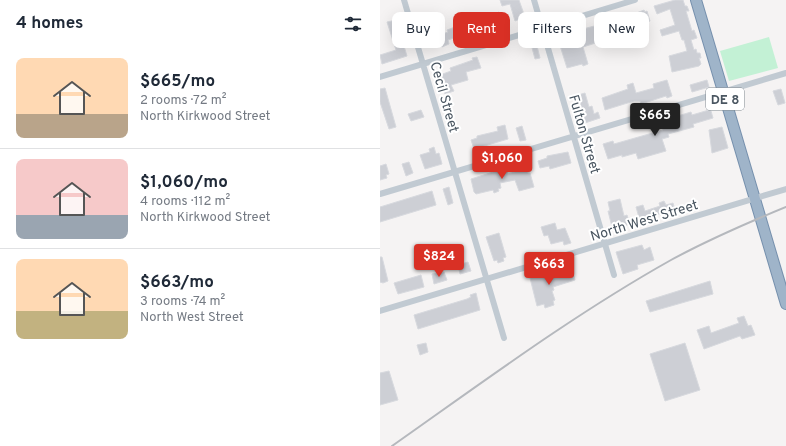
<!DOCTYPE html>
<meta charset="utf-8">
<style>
:root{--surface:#fff;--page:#f2f2f3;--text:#1f2937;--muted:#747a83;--line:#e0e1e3;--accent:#d93025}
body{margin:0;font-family:Overpass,sans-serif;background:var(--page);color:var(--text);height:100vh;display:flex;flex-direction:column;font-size:15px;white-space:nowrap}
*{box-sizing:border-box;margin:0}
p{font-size:13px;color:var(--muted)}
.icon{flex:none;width:22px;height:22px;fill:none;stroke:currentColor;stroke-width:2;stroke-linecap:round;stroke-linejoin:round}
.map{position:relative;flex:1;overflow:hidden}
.sheet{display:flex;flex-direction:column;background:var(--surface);width:380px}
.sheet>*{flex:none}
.hud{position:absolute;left:12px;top:12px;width:334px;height:36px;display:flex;gap:8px}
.price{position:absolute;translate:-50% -34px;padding:0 9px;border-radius:4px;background:var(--accent);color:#fff;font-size:13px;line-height:26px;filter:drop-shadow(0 1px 2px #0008)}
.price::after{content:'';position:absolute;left:50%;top:24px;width:12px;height:9px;margin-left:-6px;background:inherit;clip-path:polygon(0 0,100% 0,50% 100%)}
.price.active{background:#222;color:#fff}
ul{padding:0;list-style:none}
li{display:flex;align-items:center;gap:12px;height:100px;padding:0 16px}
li+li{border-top:1px solid var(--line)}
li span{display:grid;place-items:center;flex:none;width:112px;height:80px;border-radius:8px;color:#555}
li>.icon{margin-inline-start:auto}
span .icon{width:48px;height:48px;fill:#fffc;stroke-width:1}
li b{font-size:17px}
h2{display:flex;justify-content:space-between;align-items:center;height:48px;padding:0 16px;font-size:17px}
.tag{padding:0 14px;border-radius:8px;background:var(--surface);box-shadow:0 4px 16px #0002;font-size:14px;line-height:36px}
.tag.active{background:var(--accent);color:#fff}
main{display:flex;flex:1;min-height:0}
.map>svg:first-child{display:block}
</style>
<main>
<section class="sheet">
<h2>4 homes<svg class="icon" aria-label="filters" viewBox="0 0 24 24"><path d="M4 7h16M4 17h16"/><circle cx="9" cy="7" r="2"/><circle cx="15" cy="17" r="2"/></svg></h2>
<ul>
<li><span style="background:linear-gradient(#ffd9b3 70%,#b9a48a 0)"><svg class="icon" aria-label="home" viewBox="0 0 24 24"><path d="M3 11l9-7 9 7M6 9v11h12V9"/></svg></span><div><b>$665/mo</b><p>2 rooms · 72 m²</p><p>North Kirkwood Street</p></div></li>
<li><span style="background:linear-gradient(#f6c9c9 70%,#9aa5b1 0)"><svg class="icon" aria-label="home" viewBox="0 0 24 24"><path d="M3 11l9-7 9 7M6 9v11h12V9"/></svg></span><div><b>$1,060/mo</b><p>4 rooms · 112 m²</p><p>North Kirkwood Street</p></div></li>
<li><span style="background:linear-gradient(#ffd9b3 65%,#c2b280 0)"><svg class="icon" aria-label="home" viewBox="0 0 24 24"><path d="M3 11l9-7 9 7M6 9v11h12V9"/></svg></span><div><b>$663/mo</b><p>3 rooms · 74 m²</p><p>North West Street</p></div></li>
</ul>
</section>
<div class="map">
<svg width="406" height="446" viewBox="0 0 406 446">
<rect width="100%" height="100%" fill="#f5f3f3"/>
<path fill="#c3f1d5" d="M389,37l9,31 -49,13 -9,-30z"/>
<path fill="#cdcfd5" stroke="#d7d9de" d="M120,0h19l6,17 -10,4 -5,-17 -8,2z
M295,0h8l2,6h2l2,5h-3l6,20 2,-1 3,8 -6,2 3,10 2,-1 1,4h3l1,5h-2l2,6 -2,2 -27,6 -3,-16 18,-5 -3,-11h-2l-3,-9 -17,5 -2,-6 15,-5 -5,-16 -13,5 -3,-8z
M264,10l1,2 2,-1 3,10 -14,4 2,7 -8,3 -2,-7 -22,6 2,5 -25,8 5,17 -5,2 -1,-2 -15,4 -10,-32 41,-11v-2l11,-3v-2l9,-2 1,4z
M119,12l4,16 -11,2 -1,-3 -20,6 -2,-5 -10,2 -2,-8 16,-4 1,2 7,-2 1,3 12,-4 -1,-3z
M45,18l5,12 -7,2 -4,-13z
M16,20l11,36 -25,8 -2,-9 16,-5 -9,-28z
M75,27l2,10 -9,3 1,4 -7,3 -2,-12 8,-3 -1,-2z
M156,42l4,16 -5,1 -4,-15z
M97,57l4,11 -15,4 2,8 -17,5 3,6 -9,3 -6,-12 2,-1 -1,-6 11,-4 -1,-3 23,-8 -1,-2z
M287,80l5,16 -5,2 -1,-2 -25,8 -1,-3h-6l-29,9 -3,-12 26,-9 -1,-4 6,-2 3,10 18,-5 -1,-4z
M327,80l2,7 -17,5 -2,-7z
M5,88l11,39 -7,2 -9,-27v-13z
M401,89l4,14 -7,2 -5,-14z
M205,93l4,14 3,-1 2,8 4,-2 2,6 -18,6 -6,-19 4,-1 -2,-9z
M41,110l3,7 -13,4 -3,-7z
M329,110l2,1 2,7 -20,6 1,3 -26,7 1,3 -7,2 4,12 -28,8 -2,-6 -14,4v-2l-14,4 -5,-15 10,-3 1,3 49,-14 -2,-9 30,-9 1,3z
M125,125l3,14 -34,10 -3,-9 6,-2v-2l21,-5 -1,-4z
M142,126l4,14 -6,1 -4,-13z
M342,127l6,21 -16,5 -3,-23z
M54,147l2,7 3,-1 3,11 -17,5 -5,-14 10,-3 -1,-3z
M188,152l3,11 -21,6 -1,-3 -9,2 -2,-7 9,-3v-2z
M29,162l4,11 -7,3 -4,-12z
M144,163l4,10h2l4,14 -15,4 -4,-11 -15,3 1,5 -3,1 1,2 -5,2 -1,-3 -17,4 -2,-2 -3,-13 35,-11 2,6 13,-4 -2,-6z
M6,164l3,10 -3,1 1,3 -7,2v-14z
M69,187l4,16 -5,2 -5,-16z
M52,191l4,14 -56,17v-15z
M240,199l4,17 3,-1 3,9 -6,2 1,1 -12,4 -5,-20h2l-2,-9z
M284,201l2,4 7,-2 2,7 -7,2 1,5 -5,1 -2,-5 -22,8 -4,-14 7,-2 2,6 15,-5 -1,-3z
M175,223l2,7 8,-2 6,15 -7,2 -1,-4 -12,3 -3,-9 -4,1 -3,-9z
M119,233l7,24 -3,1 1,3 -6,2 -1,-3 -3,1 -8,-24z
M262,245l2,5 6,-3 4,13 -17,5 1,4 -15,5 -7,-22z
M0,257h2l6,24 -5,2 -3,-1z
M88,262l3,9 -11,3 -2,-9z
M192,269l3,11 -22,7 1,3 -2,1 3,9 -2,1 1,4 -9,3 -1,-4 -7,2 -7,-28 19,-6 1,4z
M64,272l3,8 -13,4 -2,-10z
M41,275l3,12 -26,7 -4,-11z
M330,281l3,13 -63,18 -4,-11z
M96,293l4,17 -62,19 -4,-14 53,-16 4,-2 -1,-2z
M364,316l4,10 3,-1 4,10 -13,4 -2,-3 -36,13 -7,-19 12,-4 2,7 28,-10 -2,-5z
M46,343l2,9 -8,3 -3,-10z
M305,343l15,47 -35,11 -15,-47z
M9,371l9,29 -18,5v-32z"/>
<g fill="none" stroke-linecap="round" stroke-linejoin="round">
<defs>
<path id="trunk" d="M316,0l90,304"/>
</defs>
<use href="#trunk" stroke="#7690ad" stroke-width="12"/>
<path stroke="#c1cad2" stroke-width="6" d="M24,0l100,338
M154,0l80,275
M0,77l255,-77
M0,194l406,-121
M0,311l406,-122"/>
<use href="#trunk" stroke="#9fb4c9" stroke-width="10"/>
<path stroke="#b5b8bd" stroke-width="2" d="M12,446c91,-64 181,-131 279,-186 37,-20 76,-37 115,-53"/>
</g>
<g text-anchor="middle" stroke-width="4" stroke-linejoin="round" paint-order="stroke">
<rect fill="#fff" stroke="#808990" stroke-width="1" x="326" y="88" width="38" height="22" rx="3"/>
<g font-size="13" font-weight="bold" fill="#4a5661">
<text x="345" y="104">DE 8</text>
</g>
<g font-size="14" fill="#4a5661" stroke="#fff">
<text transform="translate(65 97) rotate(74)" y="5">Cecil Street</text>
<text transform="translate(205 134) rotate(74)" y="5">Fulton Street</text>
<text transform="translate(264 220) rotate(-17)" y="5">North West Street</text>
</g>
</g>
</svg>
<b class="price active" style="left:275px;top:137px">$665</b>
<b class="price" style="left:122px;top:180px">$1,060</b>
<b class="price" style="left:59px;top:278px">$824</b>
<b class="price" style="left:169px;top:286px">$663</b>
<div class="hud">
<a class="tag">Buy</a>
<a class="tag active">Rent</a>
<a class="tag">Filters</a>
<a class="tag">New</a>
</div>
</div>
</main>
